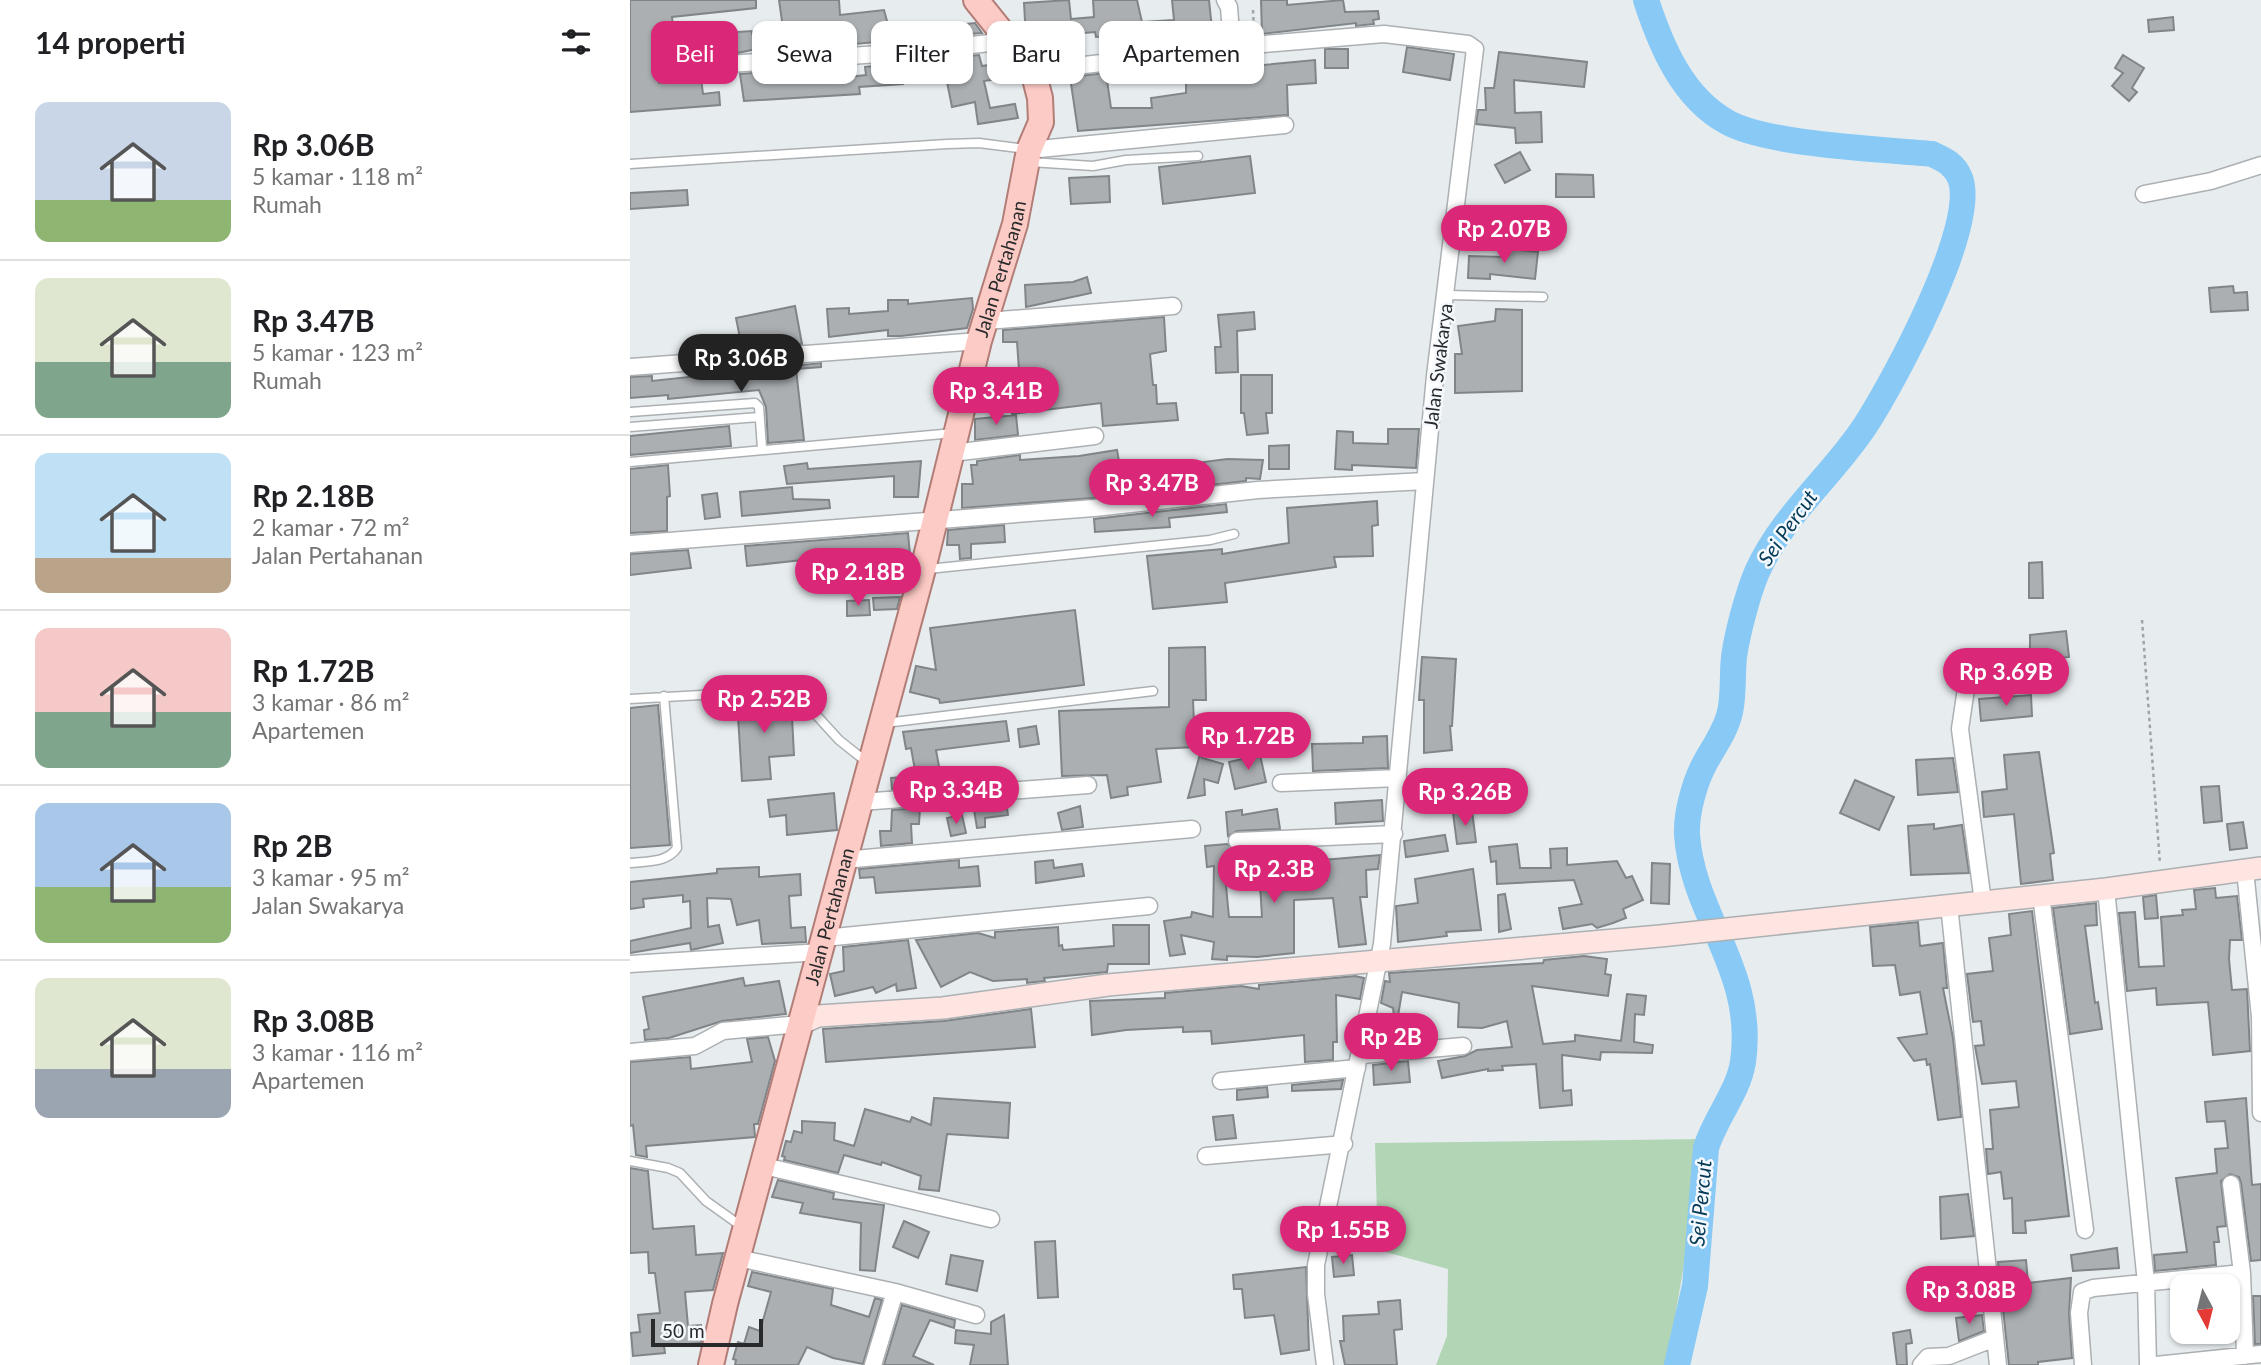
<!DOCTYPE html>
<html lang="id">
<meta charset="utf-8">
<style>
:root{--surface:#fff;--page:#f6f6f6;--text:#202124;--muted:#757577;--line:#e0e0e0;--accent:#db2777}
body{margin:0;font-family:Lato,sans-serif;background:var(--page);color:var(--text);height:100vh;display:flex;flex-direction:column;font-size:26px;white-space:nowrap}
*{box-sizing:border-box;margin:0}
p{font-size:23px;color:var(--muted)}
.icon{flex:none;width:38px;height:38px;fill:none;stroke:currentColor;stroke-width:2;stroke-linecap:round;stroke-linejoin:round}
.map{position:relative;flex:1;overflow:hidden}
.drawer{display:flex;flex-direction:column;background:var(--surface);width:630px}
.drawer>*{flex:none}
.banner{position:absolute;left:21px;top:21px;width:665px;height:63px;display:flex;gap:14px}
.needle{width:46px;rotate:173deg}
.buttons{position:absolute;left:1540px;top:1274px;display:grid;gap:14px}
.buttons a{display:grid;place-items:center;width:70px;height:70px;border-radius:14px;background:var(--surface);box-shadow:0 2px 5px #0004;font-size:35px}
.scale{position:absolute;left:21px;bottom:18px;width:112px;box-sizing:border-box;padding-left:7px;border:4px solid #282a2b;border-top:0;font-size:19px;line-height:24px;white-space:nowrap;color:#282a2b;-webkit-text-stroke:5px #f5f9fd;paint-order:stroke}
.price{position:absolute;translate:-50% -60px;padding:0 16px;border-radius:24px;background:var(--accent);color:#fff;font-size:23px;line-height:46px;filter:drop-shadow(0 2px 4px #0008)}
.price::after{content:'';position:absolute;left:50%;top:42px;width:21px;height:16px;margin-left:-10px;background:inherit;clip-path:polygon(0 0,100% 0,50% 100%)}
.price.current{background:#222;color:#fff}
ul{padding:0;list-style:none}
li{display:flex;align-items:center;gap:21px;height:175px;padding:0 35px}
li+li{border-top:2px solid var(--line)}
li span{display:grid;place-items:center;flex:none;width:196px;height:140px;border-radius:14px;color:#555}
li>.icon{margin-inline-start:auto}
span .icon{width:84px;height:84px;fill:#fffc;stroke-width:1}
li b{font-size:30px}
h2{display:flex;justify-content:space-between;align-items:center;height:84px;padding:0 35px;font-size:30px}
.chip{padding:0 24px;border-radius:14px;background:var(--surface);box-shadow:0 2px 5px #0004;font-size:24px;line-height:63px}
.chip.current{background:var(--accent);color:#fff}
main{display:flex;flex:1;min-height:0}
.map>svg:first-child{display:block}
</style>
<main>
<section class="drawer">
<h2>14 properti<svg class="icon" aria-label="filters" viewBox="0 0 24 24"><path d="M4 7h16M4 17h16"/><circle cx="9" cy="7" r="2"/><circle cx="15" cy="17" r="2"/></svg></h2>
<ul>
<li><span style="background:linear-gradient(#c9d6e8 70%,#8fb573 0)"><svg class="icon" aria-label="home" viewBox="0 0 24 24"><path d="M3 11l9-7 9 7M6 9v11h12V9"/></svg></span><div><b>Rp 3.06B</b><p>5 kamar · 118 m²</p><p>Rumah</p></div></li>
<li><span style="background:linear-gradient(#dfe7d0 60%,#7fa58c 0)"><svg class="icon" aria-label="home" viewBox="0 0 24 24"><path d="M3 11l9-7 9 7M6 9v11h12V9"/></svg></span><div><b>Rp 3.47B</b><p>5 kamar · 123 m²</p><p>Rumah</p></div></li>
<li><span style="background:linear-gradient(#bfe0f5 75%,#b9a48a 0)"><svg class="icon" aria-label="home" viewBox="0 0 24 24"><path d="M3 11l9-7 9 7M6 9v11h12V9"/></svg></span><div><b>Rp 2.18B</b><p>2 kamar · 72 m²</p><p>Jalan Pertahanan</p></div></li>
<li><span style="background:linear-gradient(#f6c9c9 60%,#7fa58c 0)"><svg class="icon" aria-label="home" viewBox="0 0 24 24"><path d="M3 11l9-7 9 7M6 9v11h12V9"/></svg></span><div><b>Rp 1.72B</b><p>3 kamar · 86 m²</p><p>Apartemen</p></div></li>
<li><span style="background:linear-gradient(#a9c7e8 60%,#8fb573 0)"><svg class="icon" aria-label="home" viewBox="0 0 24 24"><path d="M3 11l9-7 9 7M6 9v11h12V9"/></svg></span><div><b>Rp 2B</b><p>3 kamar · 95 m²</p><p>Jalan Swakarya</p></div></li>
<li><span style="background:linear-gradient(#dfe7d0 65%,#9aa5b1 0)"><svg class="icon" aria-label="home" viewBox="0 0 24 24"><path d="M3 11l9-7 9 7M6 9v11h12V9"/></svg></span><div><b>Rp 3.08B</b><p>3 kamar · 116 m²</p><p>Apartemen</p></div></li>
</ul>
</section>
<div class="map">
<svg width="1631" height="1365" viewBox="0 0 1631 1365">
<rect width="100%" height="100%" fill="#e7ecef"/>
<path fill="#b1d5b5" d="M1075,1139l-38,226h-231l11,-29 1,-67 -70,-19 -3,-107z"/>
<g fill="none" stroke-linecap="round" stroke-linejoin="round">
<path stroke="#88c9f6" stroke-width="26" d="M1016,0c15,46 36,97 81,122 41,23 154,27 205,32 13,6 22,10 28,24 19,47 -67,205 -95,248 -33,50 -83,90 -108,146 -9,21 -20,62 -23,85 -2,18 0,37 -4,55 -4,18 -15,33 -24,49 -11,20 -20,51 -19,74 6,82 69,135 56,227 -5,31 -28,56 -37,86l-11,138 -18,79"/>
</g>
<path fill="#abafb2" stroke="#818588" stroke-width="2" d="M0,0h126v8l-84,9 2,19 78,-5v3l31,-6 -4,-28h60l1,15 44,-5 6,22 85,-9 7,10 -197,17 -1,-7 -46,10 -1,-3 -31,5 -1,-6 -48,11 2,23 42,-5 2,16 16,-2 1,13 -90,7z
M439,0l2,19 23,-2 -1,-17h44l5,22 32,-2 -2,-20h37l4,39 -36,5 -1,-7 -32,1 1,9 -22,3 -1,-15 -26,2 -1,-5 -69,6 -2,-35z
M631,0h26v5l56,-5 2,12 33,-1 1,8 -6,1 1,4 -18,2v-3l-94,11z
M1543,17l1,13 -25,2 -1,-12z
M777,47l47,7 -4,26 -47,-8z
M695,49h23v19h-23z
M869,52l88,10 -3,25 -70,-7 1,33 26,-1 1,30 -26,1 -1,-15 -39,-4 2,-14h8l-1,-22h9z
M349,55l3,11 25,-4 11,14 -34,5 6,27 25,-4 3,14 -40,6 -3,-22 -23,5 -5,-25h-4l-2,-8 -39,7 1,3 -44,3 1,7 -116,7 -4,-27 41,-3 1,6 32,-3v7l52,-6 -1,-8z
M1493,55l21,13 -12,20 5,4 -8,9 -17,-15 11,-13 -8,-5z
M632,60l1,5 52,-5 1,23 -29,2 1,30 -210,16 -8,-54 36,-4 5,35h41l-1,-10 35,-5v-29l34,2z
M890,152l10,18 -25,13 -10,-18z
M620,156l5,37 -92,11 -4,-37z
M926,174l37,1 1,22h-38z
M479,176l1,26 -39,2 -2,-26z
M57,190l1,15 -58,4v-16z
M877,249l31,3 -3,27 -45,-5v5l-22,-1 1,-22 37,1z
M457,277l4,16 -65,14 -1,-22 48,-3z
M1603,286l1,7 13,-1 1,18 -37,2 -2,-24z
M342,298l1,11 -6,19 -66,8h-13v-6l-59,7 -2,-28 22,-1v6l39,-3v-11h20v4z
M165,306l7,38 -60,4 -6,-30z
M866,309l26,1v81l-67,2v-39h7l-4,-28 37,-5z
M624,312l1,17 -18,2 1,41 -22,1 -1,-26h6l-3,-32z
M534,317l2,34 -16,3 3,31h3l1,19 19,-1 2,17 -75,6 -2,-23 -89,11 -3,-26h-6l-1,-16 17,-2 -2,-28h-14v-12z
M191,363v4l-25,2 8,71 -36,3 -2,-36 -7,-17 -91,9v-4l-38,3v-21l22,-1v5z
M611,375h31v38h-6l2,20 -21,2 -3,-22h-3z
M386,415l2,20 -43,5v-21z
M99,426l2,20 -101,9v-19z
M758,429h31l-3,39 -64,-3v5l-17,-1 2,-38 16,1v11l35,1z
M659,445v24h-20v-23z
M487,450l4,23 106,-14 36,1 -3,19 -14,-1v3l-153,17 -131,10v-24h11l-2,-19h6v-4l43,-6v5l59,-4z
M291,461l-3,36h-24v-21l-107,8 -3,-18 23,-3 1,6z
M38,465l2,31 -3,1v34l-37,2v-64z
M162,487l1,12 36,1 1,8 -88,8 -2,-24z
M87,493l3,24 -15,2 -3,-24z
M747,501l1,24 -6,1 1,30 -39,1 2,10 -111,16 2,19 -74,7 -6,-53 75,-7v5l67,-11 -2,-35z
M596,504l1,8 -58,6 1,9 -75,5 -1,-13z
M374,525l1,17 -34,2v14l-11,1 -1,-14h-12l1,-15z
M278,533l2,22 -80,6v-4l-83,9 -2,-20z
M58,550l3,18 -61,7v-21z
M1412,562l1,36h-14v-35z
M270,597l-3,12 -23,1 -1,-12z
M239,600l1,15 -23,1v-15z
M445,610l9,75 -144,18 -1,-4 -29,-7 6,-26 20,4 -6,-42z
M1436,631l3,26 -39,5v-27z
M575,647l1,53h-13l2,47 -39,2 5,33 -34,5 1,8 -17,3 -4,-23 -45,1 -3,-65 110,-4v-59z
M792,657l34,2 -4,67h-2l2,24 -28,3v-53h-5z
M1401,695l1,21 -51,5 -2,-22z
M157,697l4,1 3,57 -25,2 2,22 -29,2 -5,-81z
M28,705l12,140 -40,3v-140z
M376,721l3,20 -73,9 4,22 42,-3 1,13 -91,7 -1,-11 25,-2 -5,-28 -5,1 -3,-17z
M406,726l3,18 -19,3 -2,-18z
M757,736l1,32 -75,3 -1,-27 51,-1v-6z
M1409,752l15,101 -4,1 3,26 -32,4 -7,-70 -30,3 -2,-25 25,-3 -3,-34z
M570,754l2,4 21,6 -5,19 -14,-4 1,16 -17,3z
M630,755l6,27 -31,7 -6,-27z
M1323,758l5,34 -40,3 -2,-35z
M1225,780l39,17 -15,33 -39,-17z
M1589,786l3,35 -18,2 -3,-36z
M204,793l3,37 -50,5 -1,-20 -16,2 -2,-17z
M752,800l1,21 -47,3 -1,-21z
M376,802l2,13 -23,3v9l-8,1 -4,-24z
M450,806l3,21 -21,3 -4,-17z
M290,808l-1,16h-8l1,19 -31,3 -1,-15h11l1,-21z
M647,809l3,20 -43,2 -9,5 -2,-24 16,-2v5z
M842,811l4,31 -19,2 -4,-31z
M332,815l4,18 -15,3 -4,-18z
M1613,822l4,26 -17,2 -3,-26z
M1304,824v5l28,-4 7,48 -58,2 -3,-49z
M815,835l3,16 -42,6 -2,-16z
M597,844l10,7 70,-3 2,10 -50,10 -1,-5 -26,3v8l-7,1 4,42h33l-2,-33 67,-4 -4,-20 57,-5 -2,14 -12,1 1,27h-7l6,47 -27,3 -6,-49 -39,2v53l-37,4 -30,-1v4l-15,-1 2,-17 -33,-7 4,19 -15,2 -6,-35 27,-4 1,-5 21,5 1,-51 -7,1 -2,-21z
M887,844l3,24h31l-1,-19 17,-1v17l50,-4 9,17 6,-2 11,24 -20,9 3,9 -13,5 -16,5 -5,-4 -29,5 -4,-21 23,-4 -8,-24 -77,4 -1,-23 -5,1 -2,-15z
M329,860v8l19,-2 2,20 -104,7 -2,-16 -14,1 -1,-9z
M423,860l1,8 28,-4 2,12 -48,7 -1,-21z
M1022,863l18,1 -1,40 -18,-1z
M129,867v10l41,-3 1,21 -12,1 2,32 14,-1 1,15 -44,2 -3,-24 -22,5 -6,-26 -24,-1 1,29 11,-2 4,18 -32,7 -1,-7 -60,10v-12l61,-13 -1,-27 -7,1v-7l-40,4 1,8 -14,2v-27l87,-9v-4z
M843,869l8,61 -35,2 1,4 -49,6 -2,-36 22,-3 -3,-24z
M1585,888l1,10 21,-2 5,44h-12l-1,19 3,31 15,-1 3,62 -37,4 -5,-53 -51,3 -1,-17 -29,3 -8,-78 16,-1 4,55 25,-1 -3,-49 22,-2 -1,-5 14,-1 -2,-19z
M875,894l6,35 -12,3 -1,-37z
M1526,895l2,23 -13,1 -2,-22z
M1466,903l1,22 -12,1 10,77 3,-1 4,27 -32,5 -17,-126z
M1402,911l37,305 -44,5 1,12h-13l-1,-35 -8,1 -3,-27 -13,2 -2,-25h7l-3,-39 29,-3 -3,-26 -34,3 -7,-38 9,-1 -3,-24 -8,1 -6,-48 26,-3 -4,-33 22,-3 -2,-21z
M1288,922l2,24 23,-3 4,45h-4l10,50 8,79 -23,3 -8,-56 -3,1 -1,-6 -12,2 -16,-23 29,-4 -7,-42 -20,3 -5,-30 -22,1 -3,-39z
M483,925h36v39h-41l-1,8 -63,6 1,3 -18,2v-4l-34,2 -23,-9 -29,15 -25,-47 62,-7 17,5v-6l63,-5 1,19 3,-1 1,5 51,-4z
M278,940l8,48 -19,3 -1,-7 -20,9 -3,-6 -38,9 -5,-22 14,-3 -1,-24z
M954,956l23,3 -2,15 6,1 -3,21 -76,-10 11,58 32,-3v-6l46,6 6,-47 19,2 -2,19 -9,-1 -1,28 19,3 -1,8 -51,-1 -1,8 -38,-5 1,36 8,-1 1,15 -32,3 -4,-44 -34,2 1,4 -15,1v-2l-46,9 -4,-17 27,-5 12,-6 35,-3 -5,-26 -25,7 -24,-1 1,-24 -57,-11 -4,24h-4l-1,-8 -12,-5 4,-22 5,1 -1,-9 154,-10 1,-3z
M725,976l9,2 -4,21 -24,-4 1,47h-4v18l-28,2 -1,-27 -92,9 -1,-13 -28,1v-5l-57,3 -34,5 -2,-34 75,-3v-5l76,-7 18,3v-4z
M113,978l2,8 34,-5 7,33 -64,7 -53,17 -24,2 -1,-10 5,-1 -6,-32z
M401,1009l4,38 -209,15 -3,-33 121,-8z
M138,1037l7,24 -17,63h-4l1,13 -109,9 1,11 -11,-2 -3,-30 -3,1v-64l60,-5 1,12 61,-7 -5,-23z
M778,1061l2,21 -36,3 -1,-20z
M713,1080l-2,9 -49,2v-6z
M637,1087l1,10 -31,3v-10z
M304,1098l76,5 -2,35 -61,-4 -8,57 -20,-2 2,-13 -39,-14 -1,3 -37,-10 -6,18 -54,-13 1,-3 -3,-1 4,-15 5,1 3,-11 8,2v-12l33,2 -1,17 20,6 11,-37 45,13 2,-5 19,8z
M1616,1098l6,87 9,-1v76l-10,1 -10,-78 -2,-6 -9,-3 -9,7 5,45 -9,1 2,15h-5l2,23 -61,6 -1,-16 33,-3 -11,-74 41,-5 -2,-24 13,-1 -3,-27 -18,1 -2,-20z
M603,1115l3,23 -20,2 -3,-23z
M0,1168l18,3 5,58 41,-3 2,29 27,-2 -10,37 -28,2 3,34 13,-1v18l-37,3 1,7 -32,3 -2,-23 9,-1 -2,-17 22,-2 -5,-40h-6l-1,-21 -18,1z
M148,1180l56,13 -1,6 51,6 -9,66 -15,-1 1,-47 -61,-10 3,-10 -31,-6z
M1338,1194l6,42 -33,3 -1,-42z
M274,1221l25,11 -11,26 -25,-11z
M425,1241l3,56 -20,1 -3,-56z
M1487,1248l2,20 -46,3 -2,-16z
M321,1255l32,6 -6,30 -31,-7z
M722,1255l2,20 -20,2 -2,-20z
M1396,1260l2,23 43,-5 -2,36 3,44 -34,4v3h-29l-11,-103z
M676,1267l3,83 -28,4 -7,-39 -29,3 -3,-29h-8l-1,-14z
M122,1272l81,17 -2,16 38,12 6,-19 7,2 -19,64 -30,-6 -26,-11 -9,18h-63l1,-5 -3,-1 5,-17 6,2 5,-17 11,4 11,-39 -23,-6z
M1623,1296h8v48h-6z
M770,1300l2,29 -8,1 3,35h-52l-5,-24h4l-1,-25 36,-2 -1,-12z
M272,1305l53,15 -1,8 -24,-8 -17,36 21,9h-50z
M374,1315l4,50h-38l4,-20 -19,-2 1,-13 35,4v-12z
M1352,1315l2,16 -25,10 -3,-23z
M1280,1330l2,13 -6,1 1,21h-10l-4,-32z"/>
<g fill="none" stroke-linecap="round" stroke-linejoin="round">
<defs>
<path id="lane" d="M400,162l63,4 33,-6 72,-4
M0,164l317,-20 32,-1 47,6
M817,295l96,2
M0,412l125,-9 4,4 3,41
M0,427l129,-10
M0,462l324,-29
M298,569l282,-29 24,-6
M0,699l159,-9 9,5 41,45 29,23
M255,723l268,-32
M0,863c17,-2 37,0 47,-15l-13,-152
M0,1161l38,7 12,5 26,28 35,25"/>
<path id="street" d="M595,0l4,7 3,40
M83,65l197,-13 97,-11
M403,71l231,-27 120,-10 84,10 7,5 -40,327 -53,568 -66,321v29l9,71
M399,150l256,-25
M1514,194l67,-13 50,-16
M357,321l186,-15
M0,367l349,-26
M322,453l143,-17
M0,544l464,-36 164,-18 167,-9
M1337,682l-7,47 23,173
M651,783l117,-5
M231,802l227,-17
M607,841l157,-7
M213,860l349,-31
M1615,870l15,147 1,96
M1476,889l40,394 2,82
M1411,896l44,334
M1319,905l49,460
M194,938l325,-32
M0,964l191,-12
M0,1052l65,-6 28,-15 77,-7
M732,1055l101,-9
M591,1081l136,-13
M576,1156l138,-12
M134,1166l227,53
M1601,1184l11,89 3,83
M108,1258l157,34 81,23
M243,1365l22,-73
M1291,1365l7,-8 21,-1 46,-18
M1453,1365l-4,-52 3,-21 11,-4 149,-15
M1526,1365l105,-11"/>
<path id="secondary" d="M170,1024l18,-8 125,-8 165,-23 552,-49 446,-47 155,-21"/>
<g id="primary">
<path id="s1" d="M81,1365l14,-61 198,-735 56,-228 36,-117 14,-74 12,-28 -1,-24 -7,-27 -57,-71"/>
</g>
</defs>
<use href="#lane" stroke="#acb0b3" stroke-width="11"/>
<use href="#street" stroke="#acb0b3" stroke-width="19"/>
<use href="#secondary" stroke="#acb0b3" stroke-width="24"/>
<use href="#primary" stroke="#b27d77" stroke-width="28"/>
<path stroke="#a0a4a6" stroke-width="2.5" stroke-dasharray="3.5 3.5" stroke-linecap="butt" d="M623,10l1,20
M1512,620l18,244"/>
<use href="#lane" stroke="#fff" stroke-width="8"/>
<use href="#street" stroke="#fff" stroke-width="16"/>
<use href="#secondary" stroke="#fee5e2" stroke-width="21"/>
<use href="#primary" stroke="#fdcbc6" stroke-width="24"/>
</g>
<g text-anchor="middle" stroke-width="5" stroke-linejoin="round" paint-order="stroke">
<g font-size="19" fill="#282a2b" stroke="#f5f9fd">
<text dy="7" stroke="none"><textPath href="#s1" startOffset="1134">Jalan Pertahanan</textPath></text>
<text transform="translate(808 366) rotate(-83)" y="7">Jalan Swakarya</text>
<text dy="7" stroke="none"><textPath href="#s1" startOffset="464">Jalan Pertahanan</textPath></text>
</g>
<g font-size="21" font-style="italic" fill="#043a57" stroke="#f5f9fd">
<text transform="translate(1158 528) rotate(-55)" y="7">Sei Percut</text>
<text transform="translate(1071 1203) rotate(-85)" y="7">Sei Percut</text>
</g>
</g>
</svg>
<div class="buttons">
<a><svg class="needle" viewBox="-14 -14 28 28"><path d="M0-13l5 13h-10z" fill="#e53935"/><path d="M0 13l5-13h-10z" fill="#757577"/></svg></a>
</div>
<div class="scale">50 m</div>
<b class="price" style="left:874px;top:265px">Rp 2.07B</b>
<b class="price current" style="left:111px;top:394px">Rp 3.06B</b>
<b class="price" style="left:366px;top:427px">Rp 3.41B</b>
<b class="price" style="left:522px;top:519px">Rp 3.47B</b>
<b class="price" style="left:228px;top:608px">Rp 2.18B</b>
<b class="price" style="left:1376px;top:708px">Rp 3.69B</b>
<b class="price" style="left:134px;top:735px">Rp 2.52B</b>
<b class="price" style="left:618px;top:772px">Rp 1.72B</b>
<b class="price" style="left:326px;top:826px">Rp 3.34B</b>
<b class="price" style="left:835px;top:828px">Rp 3.26B</b>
<b class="price" style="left:644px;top:905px">Rp 2.3B</b>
<b class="price" style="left:761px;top:1073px">Rp 2B</b>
<b class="price" style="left:713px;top:1266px">Rp 1.55B</b>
<b class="price" style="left:1339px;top:1326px">Rp 3.08B</b>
<div class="banner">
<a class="chip current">Beli</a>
<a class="chip">Sewa</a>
<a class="chip">Filter</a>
<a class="chip">Baru</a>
<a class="chip">Apartemen</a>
</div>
</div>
</main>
